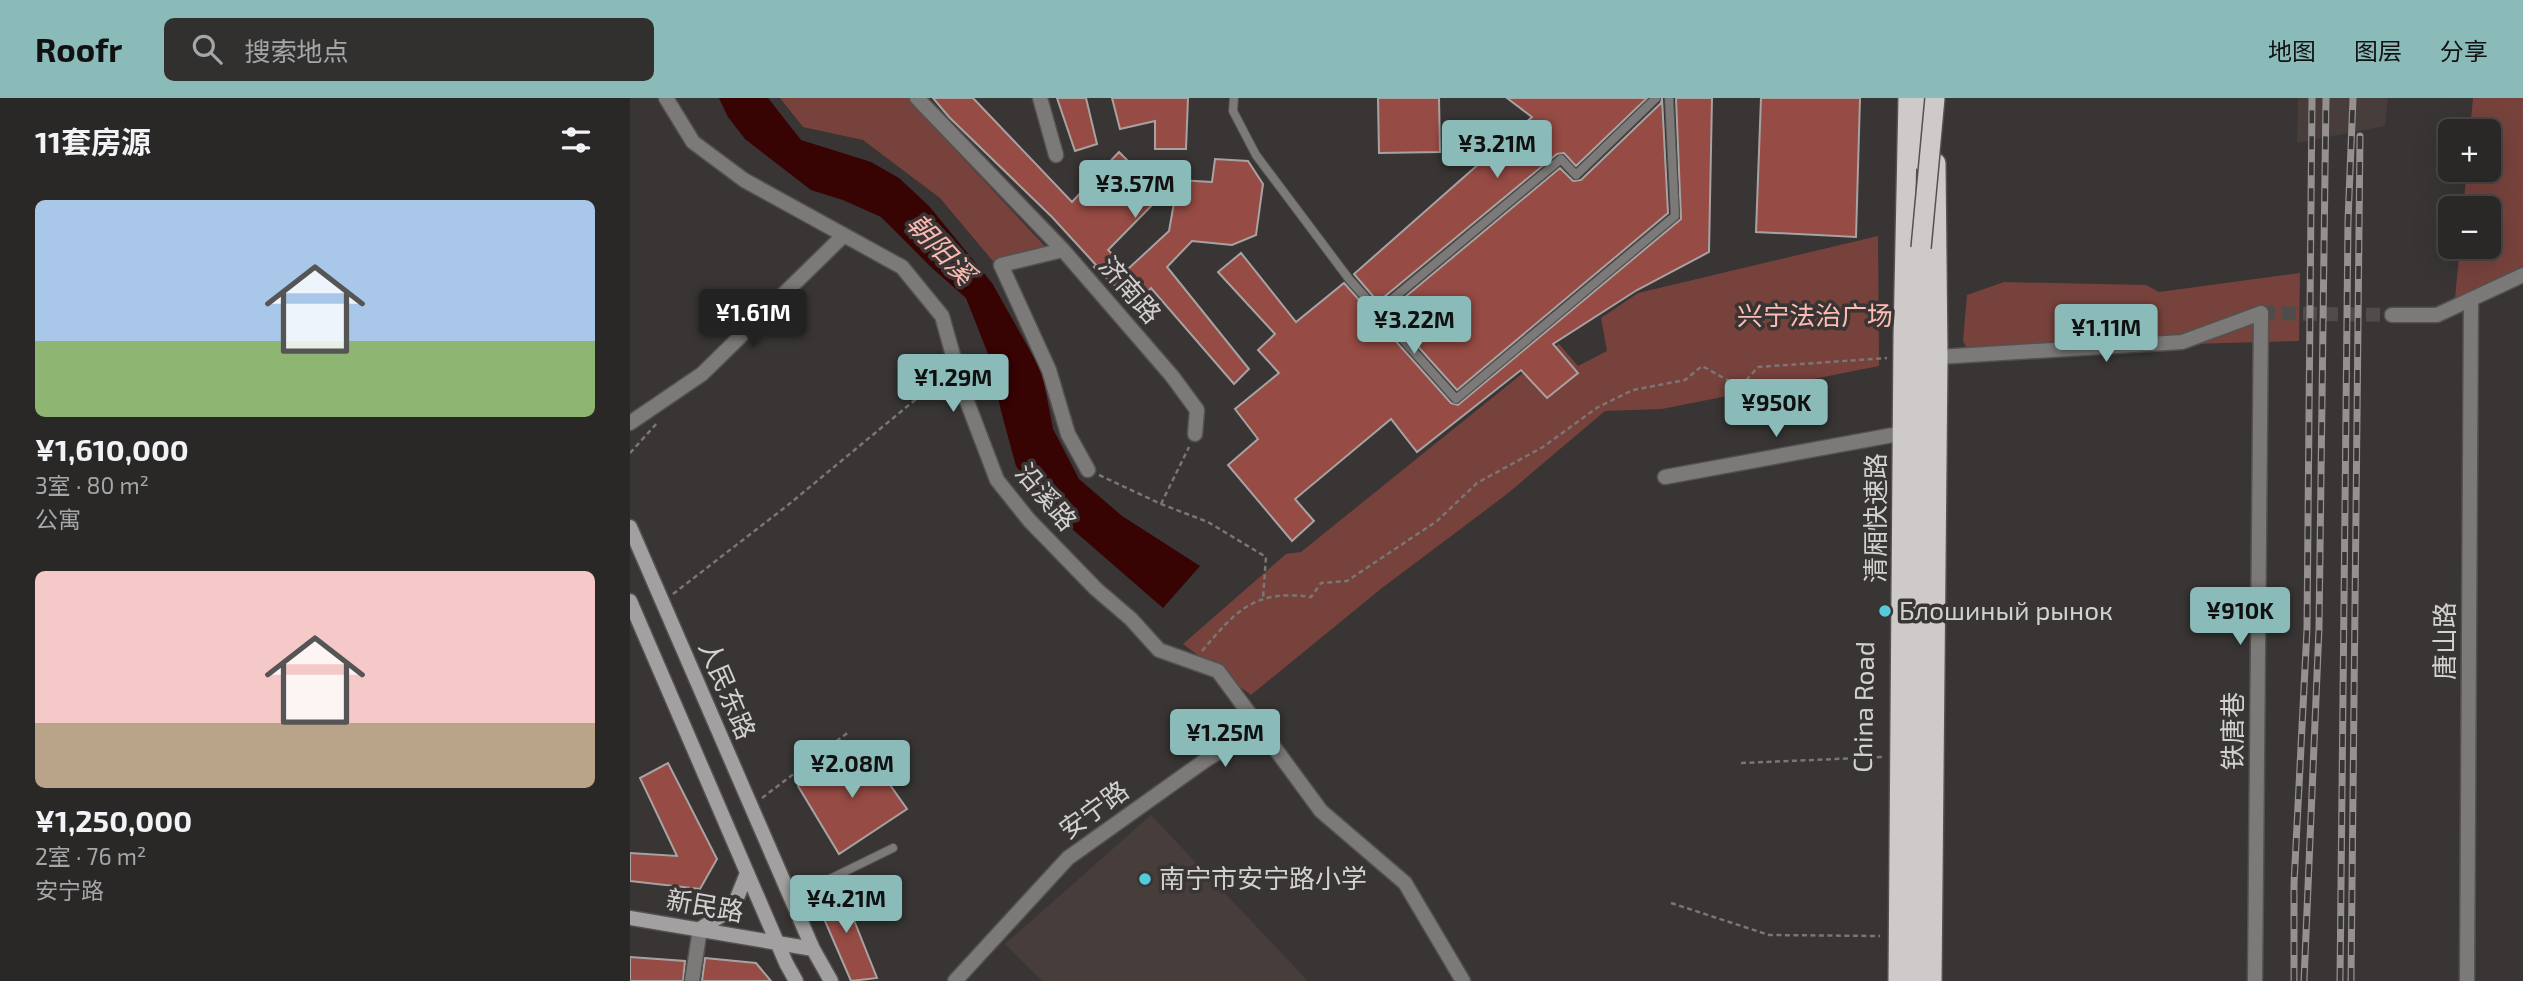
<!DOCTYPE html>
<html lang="zh">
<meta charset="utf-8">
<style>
:root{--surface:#2a2827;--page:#32302f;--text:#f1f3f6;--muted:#a5a6a7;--line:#464444;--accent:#8bbbb9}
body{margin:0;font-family:"Exo 2","Noto Sans SC",sans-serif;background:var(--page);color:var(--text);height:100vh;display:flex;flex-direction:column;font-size:26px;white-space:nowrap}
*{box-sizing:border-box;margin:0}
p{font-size:23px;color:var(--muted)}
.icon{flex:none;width:38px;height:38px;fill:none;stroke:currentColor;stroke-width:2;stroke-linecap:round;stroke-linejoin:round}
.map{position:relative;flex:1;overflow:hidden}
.side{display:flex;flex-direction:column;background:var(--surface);width:630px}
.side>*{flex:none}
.controls{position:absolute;left:1808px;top:21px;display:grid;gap:14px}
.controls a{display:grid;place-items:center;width:63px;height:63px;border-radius:10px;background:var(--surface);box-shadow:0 7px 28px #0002,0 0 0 2px var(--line);font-size:35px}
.price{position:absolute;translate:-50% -60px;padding:0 16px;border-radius:7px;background:var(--accent);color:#111;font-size:23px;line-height:46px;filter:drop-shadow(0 2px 4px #0008)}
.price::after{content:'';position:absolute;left:50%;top:42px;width:21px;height:16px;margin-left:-10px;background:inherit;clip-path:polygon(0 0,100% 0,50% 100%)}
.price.selected{background:#222;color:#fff}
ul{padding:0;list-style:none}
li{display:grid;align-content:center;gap:14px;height:371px;padding:0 35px}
li span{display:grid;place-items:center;height:217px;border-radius:10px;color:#555}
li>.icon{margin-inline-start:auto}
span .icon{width:126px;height:126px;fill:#fffc;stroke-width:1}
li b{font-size:30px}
h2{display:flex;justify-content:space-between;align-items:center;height:84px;padding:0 35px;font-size:30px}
header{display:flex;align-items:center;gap:42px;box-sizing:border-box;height:98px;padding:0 35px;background:var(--accent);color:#111}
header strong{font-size:33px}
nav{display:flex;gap:38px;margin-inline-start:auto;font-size:24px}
.search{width:490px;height:63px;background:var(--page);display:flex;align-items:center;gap:18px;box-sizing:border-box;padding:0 24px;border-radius:10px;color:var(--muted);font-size:26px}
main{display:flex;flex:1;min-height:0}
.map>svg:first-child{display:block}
</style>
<header>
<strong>Roofr</strong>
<div class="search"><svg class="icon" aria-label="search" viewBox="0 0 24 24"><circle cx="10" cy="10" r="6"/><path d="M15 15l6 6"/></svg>搜索地点</div>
<nav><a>地图</a><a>图层</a><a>分享</a></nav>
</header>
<main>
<section class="side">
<h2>11套房源<svg class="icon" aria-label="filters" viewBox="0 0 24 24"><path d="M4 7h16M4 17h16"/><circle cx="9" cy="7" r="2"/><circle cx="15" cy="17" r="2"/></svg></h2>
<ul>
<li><span style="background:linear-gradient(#a9c7e8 65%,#8fb573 0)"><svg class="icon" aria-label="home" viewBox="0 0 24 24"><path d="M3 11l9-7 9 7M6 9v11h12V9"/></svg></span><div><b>¥1,610,000</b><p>3室 · 80 m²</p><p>公寓</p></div></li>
<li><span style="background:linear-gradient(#f6c9c9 70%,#b9a48a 0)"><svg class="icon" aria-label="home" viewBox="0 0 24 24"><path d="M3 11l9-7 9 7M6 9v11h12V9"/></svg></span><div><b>¥1,250,000</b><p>2室 · 76 m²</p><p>安宁路</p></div></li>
</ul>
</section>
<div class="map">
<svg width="1893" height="883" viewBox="0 0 1893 883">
<rect width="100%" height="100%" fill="#383534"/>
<path fill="#473d3b" d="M1668,0h90l-3,28 -88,17z
M521,717l157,166h-266l-37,-37z"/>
<path fill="#77423c" d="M150,0h130l9,13 135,145 -57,10 -57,-68 -77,-58 -60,-13z
M1843,0h50v171l-68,29 5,-51h28v-39h-25l4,-38h21v-39h-18z
M1248,138l1,130 -217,43 -57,2 -98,83 -125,94 -131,107 -68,-51 103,-90 15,-2 258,-208 19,22 29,-15 -6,-33 37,-25z
M1670,175l-1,68 -323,9 -9,-2 -4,-7 4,-46 37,-13 142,3 13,7z"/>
<path fill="#370303" d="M89,0h49l33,42 70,22 28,16 30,28 63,77 50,89 11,57 26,50 43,37 78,50 -37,42 -122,-106 -25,-36 -15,-55 -11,-52 -24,-61 -34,-30 -51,-51 -38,-17 -32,-10 -66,-51 -17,-22z"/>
<path fill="#964b44" stroke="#a7a3a3" stroke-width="2" d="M303,0h40l99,104 47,-50 43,43 -54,55 20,19 41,-38 9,-51 34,2 3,-23 33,2 15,23 -7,51 -24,10 -40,-4 -25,26 82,102 -15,15 -83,-96 -14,17 -43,-38 2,-2 -44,-48 -103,-100z
M427,0h29l11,46 -22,7z
M482,0h76l-2,51h-31v-28l-35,8z
M748,0h61l1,54 -61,1z
M877,0h140l-71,68 -12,-13 -7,1 -179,148 -24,-28 178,-157z
M1032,0l6,115 -211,177 -70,-78 173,-144 13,13 8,-1 80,-77z
M1046,0h36l-3,154 -72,38 -84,54 25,29 -31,25 -26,-28 -104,82 -26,-33 -96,80 19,22 -22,20 -64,-76 30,-26 -23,-30 44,-36 -21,-23 17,-16 -57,-62 23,-19 55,69 48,-39 107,120 7,2 223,-186z
M1131,0h99l-4,139 -100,-5z
M234,650l43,61 -68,45 -41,-68z
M38,665l49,96 -17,30 -70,-8v-28l47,3 -37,-78z
M210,787l37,93 -26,3 -36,-83z
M0,859l55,4 -2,20h-53z
M75,860l51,5 15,18h-69z"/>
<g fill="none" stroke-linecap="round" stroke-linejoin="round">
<path stroke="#4f4c4b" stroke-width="14" stroke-dasharray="14 7" stroke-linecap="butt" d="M1631,215l131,2"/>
<defs>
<path id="service" d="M604,0l-1,13 23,44 93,124 107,120 219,-183 -6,-118
M748,213l183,-152 15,16 80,-77
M161,800l102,-50"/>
<path id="minor" d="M36,0l27,44 51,38 158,87 40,49 21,75 34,89 32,40 67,69 35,30 28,31 59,21 42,57
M287,0l146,152 109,126 25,34 -2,24
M410,0l16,57
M433,152l-62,15 48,105 19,64 20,36
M0,325l72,-49 142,-139
M1035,379l228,-42
M62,883l8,-52
M325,883l113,-123 139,-99 53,-31 61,83 84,72 58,98
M1625,883l6,-668"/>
<path id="tertiary" d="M1762,217h45l86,-40
M1308,259l244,-15 79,-29
M1837,883l4,-680"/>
<path id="secondary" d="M0,429l183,422 18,32
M0,503l156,362 10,18
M0,820l183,31
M70,831l33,-21 14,-35"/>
<path id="trunk" d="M1292,63v-63
M1268,883l5,-644 5,-239
M1286,883l5,-748
M1302,883l6,-624 -2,-194"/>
</defs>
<use href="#service" stroke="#545150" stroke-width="10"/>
<use href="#minor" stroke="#545150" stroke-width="17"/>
<use href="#tertiary" stroke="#545150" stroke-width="17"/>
<use href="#secondary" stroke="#545150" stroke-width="17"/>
<use href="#trunk" stroke="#545150" stroke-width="22"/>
<path stroke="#797675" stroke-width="2.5" stroke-dasharray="5 3.5" stroke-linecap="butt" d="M0,355l28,-31
M469,377l62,29 47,18 58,35 -3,41
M531,406l28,-57
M43,496l115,-89 156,-129
M572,553c34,-40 52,-62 109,-54l10,-14 26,-2 90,-60 40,-38 66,-36 55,-40 35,-17 52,-10 17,-14 38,21 18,-20 129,-9
M1111,665l142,-6
M132,700l88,-67
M1041,805l98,32 111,1"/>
<use href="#service" stroke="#7b7a79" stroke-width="8"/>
<use href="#minor" stroke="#7b7a79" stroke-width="14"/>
<use href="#tertiary" stroke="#7b7a79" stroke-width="14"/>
<use href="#secondary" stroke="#a2a0a0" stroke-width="14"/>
<use href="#trunk" stroke="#cecaca" stroke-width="19"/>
<defs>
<path id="rail" d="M1664,883v-97l13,-255 5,-531
M1674,883l15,-353 7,-530
M1710,883l8,-760 5,-123
M1721,883l9,-845"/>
</defs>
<use href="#rail" stroke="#949190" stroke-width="7"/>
<use href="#rail" stroke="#383534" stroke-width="4.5" stroke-dasharray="13" stroke-linecap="butt"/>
<defs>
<path id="trunk-bridge" d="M1291,150l14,-150"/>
</defs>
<use href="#trunk-bridge" stroke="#545150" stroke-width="22" stroke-linecap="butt"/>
<use href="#trunk-bridge" stroke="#cecaca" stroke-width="19"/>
</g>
<g fill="#53cbdb" stroke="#383534" stroke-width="2.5">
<circle cx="1255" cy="513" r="7"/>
<circle cx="515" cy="781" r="7"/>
</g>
<g text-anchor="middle" stroke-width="7" stroke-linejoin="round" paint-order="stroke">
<g font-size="26" fill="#d3d1d0" stroke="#383534">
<text transform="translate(500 192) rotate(49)" y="9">济南路</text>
<text transform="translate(416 399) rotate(50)" y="9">沿溪路</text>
<text transform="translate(1246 420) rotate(-90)" y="9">清厢快速路</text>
<text transform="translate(1815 543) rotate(-90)" y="9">唐山路</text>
<text transform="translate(97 592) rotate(67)" y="9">人民东路</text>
<text transform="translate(1234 609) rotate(-89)" y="9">China Road</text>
<text transform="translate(1603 633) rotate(-90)" y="9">铁唐巷</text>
<text transform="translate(464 712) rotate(-36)" y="9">安宁路</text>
<text transform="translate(75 808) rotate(10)" y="9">新民路</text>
</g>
<g font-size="26" fill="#febbb2" stroke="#383534">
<text x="1185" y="227">兴宁法治广场</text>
</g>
<g font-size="26" fill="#d3d1d0" stroke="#383534" text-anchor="start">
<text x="1269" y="522">Блошиный рынок</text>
<text x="529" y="790">南宁市安宁路小学</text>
</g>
<g font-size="28" font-style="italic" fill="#f9b7ae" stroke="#383534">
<text transform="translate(311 151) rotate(47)" y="10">朝阳溪</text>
</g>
</g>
</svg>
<div class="controls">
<a>+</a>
<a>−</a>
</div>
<b class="price" style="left:867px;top:82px">¥3.21M</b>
<b class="price" style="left:505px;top:122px">¥3.57M</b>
<b class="price selected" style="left:123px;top:251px">¥1.61M</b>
<b class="price" style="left:784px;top:258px">¥3.22M</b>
<b class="price" style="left:1476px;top:266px">¥1.11M</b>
<b class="price" style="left:323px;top:316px">¥1.29M</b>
<b class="price" style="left:1146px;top:341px">¥950K</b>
<b class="price" style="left:1610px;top:549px">¥910K</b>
<b class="price" style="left:595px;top:671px">¥1.25M</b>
<b class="price" style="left:222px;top:702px">¥2.08M</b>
<b class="price" style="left:216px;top:837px">¥4.21M</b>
</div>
</main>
